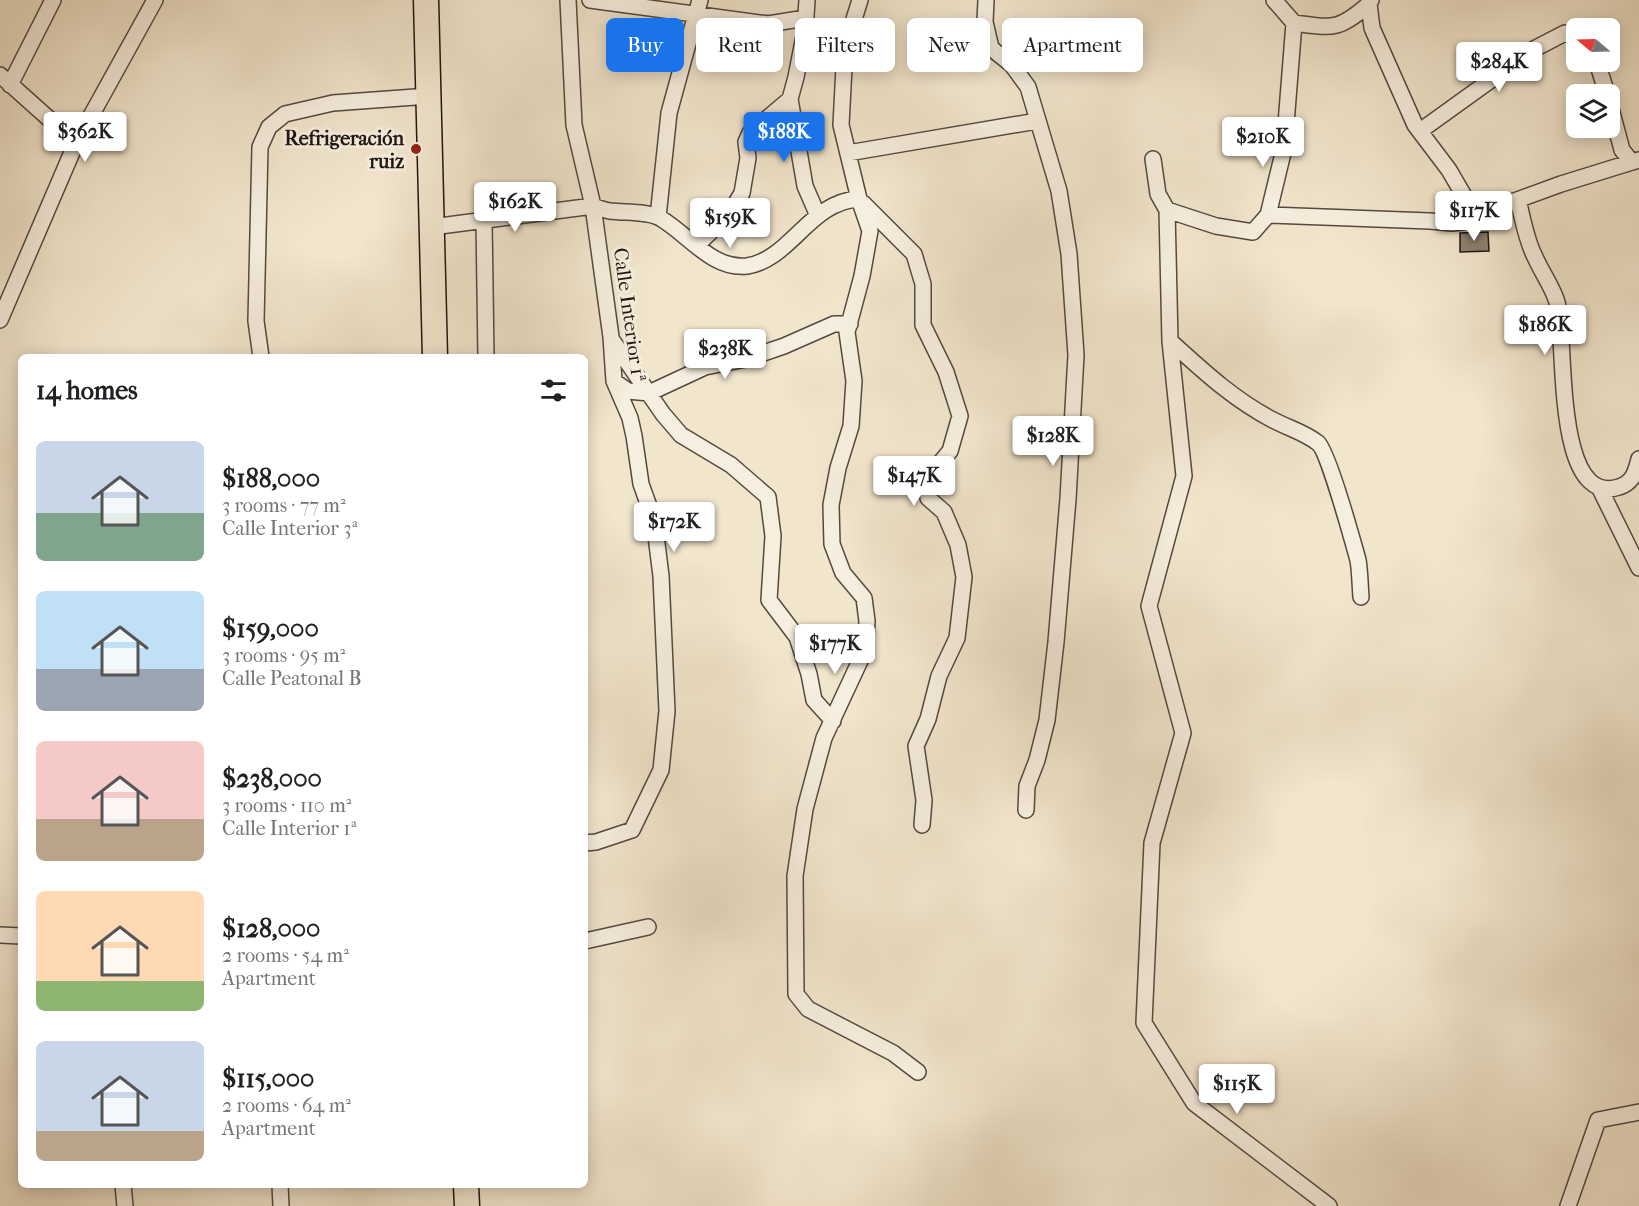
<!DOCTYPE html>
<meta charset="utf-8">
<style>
:root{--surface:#fff;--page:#f2f2f2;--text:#202124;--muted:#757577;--accent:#1a73e8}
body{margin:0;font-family:"IM FELL French Canon",serif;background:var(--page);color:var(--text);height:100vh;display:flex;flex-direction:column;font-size:22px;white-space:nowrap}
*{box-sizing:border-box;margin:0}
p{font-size:20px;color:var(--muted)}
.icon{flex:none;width:33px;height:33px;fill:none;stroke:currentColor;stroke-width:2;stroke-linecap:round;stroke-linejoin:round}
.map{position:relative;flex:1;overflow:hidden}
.drawer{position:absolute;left:18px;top:354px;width:570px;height:834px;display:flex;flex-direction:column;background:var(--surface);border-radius:9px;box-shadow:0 3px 15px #0003}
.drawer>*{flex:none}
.top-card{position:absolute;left:606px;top:18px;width:570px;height:54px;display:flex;gap:12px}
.needle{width:39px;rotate:289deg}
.buttons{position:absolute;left:1566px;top:18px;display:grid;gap:12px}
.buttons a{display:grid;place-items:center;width:54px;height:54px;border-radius:9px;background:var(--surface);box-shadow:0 3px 15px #0003;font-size:30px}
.price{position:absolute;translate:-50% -51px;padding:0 14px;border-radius:6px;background:#fff;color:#222;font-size:20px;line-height:39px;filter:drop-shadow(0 2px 3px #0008)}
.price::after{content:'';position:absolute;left:50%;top:36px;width:18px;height:14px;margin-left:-9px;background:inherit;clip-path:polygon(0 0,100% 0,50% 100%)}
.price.on{background:var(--accent);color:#fff}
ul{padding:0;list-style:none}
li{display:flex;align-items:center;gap:18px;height:150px;padding:0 18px}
li span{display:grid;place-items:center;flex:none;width:168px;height:120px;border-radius:9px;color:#555}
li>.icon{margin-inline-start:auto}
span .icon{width:72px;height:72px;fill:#fffc;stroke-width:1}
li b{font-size:26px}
h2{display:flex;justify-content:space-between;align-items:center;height:72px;padding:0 18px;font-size:26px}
.tag{padding:0 21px;border-radius:9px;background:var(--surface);box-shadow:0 3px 15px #0003;font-size:21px;line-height:54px}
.tag.on{background:var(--accent);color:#fff}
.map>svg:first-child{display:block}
</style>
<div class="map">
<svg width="1639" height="1206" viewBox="0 0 1639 1206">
<rect width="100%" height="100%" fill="#f1e5cc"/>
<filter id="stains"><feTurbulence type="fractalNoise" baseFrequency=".00333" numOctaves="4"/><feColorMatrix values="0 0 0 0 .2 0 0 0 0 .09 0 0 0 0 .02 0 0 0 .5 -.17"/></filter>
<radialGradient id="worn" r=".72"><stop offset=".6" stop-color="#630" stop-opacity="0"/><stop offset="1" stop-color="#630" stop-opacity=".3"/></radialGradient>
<path fill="#8d8172" stroke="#201511" stroke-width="1.5" d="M1488,232l1,19 -29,1v-19z"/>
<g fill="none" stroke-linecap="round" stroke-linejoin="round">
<defs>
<path id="street" d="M568,0l6,125 19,81 18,131 3,44 16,37 4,18 7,48 13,36 7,56 6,135 -6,59 -29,60 -36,12 -11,1
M590,0l178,24 38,-6
M860,0l-15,48 -4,77 18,74 11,32 -8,45 -15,56 7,49 -3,45 -13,42 -7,37 1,39 11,29 21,25 3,23 -2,29 -41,88 -19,71 -10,67 1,118 12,15 85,44 25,19
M986,0l-1,22 6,26 21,17 16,22 31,104 10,63 7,101 -8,144 -12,143 -9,78 -10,40 -10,26 -1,24
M1371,0l-2,4 3,24 43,97 34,45 25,43
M1294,23c39,5 44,8 75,-19
M1597,62l10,32
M0,75l76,68
M10,85l43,-85
M790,99l15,87 13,30
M1610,105l12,45 10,12 7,-2
M1420,131l114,-82 31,-16 11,3
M848,153l189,-32
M1153,159l5,35 9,16 49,16 37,6 15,-17 16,-66 10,-126 -20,-23
M1518,200c5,19 8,40 17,57 7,16 17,29 22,45 10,34 -5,206 62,185 14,-4 17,-16 20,-28
M863,203l51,51 9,30v41l23,47 14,44 -10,35 -23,28 1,19 16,14 14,33 6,32 -7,61 -18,38 -11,43 -12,27 8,54 -2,25
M1167,210l3,131 14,135 -35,130 34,127 -31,110 -8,180 50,80 135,103
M1268,215l162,6 22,2 10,-1 12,-9 24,-6 63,-23 71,-22
M658,217l11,-104 31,-113
M484,220l2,137
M432,227l161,-21c6,2 11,4 17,5 16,2 37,0 50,7 28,16 52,52 87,48 43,-6 63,-65 112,-67
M697,245l33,-32 12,-20 6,-35 -2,-16 4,-9 40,-34 6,-22 9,-46 2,-31
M0,320l76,-177 79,-143
M612,340l51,74 18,21 50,30 37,32 5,39 -4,64 28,37 12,37 5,26 19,21
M1170,341c32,29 64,59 103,79 15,8 31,12 45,23 10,8 35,99 40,117 2,12 2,25 3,37
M261,357l-5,-36 4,-174 9,-20 16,-13 48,-11 96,-7
M614,381l14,10 21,2 56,-26 41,-8 38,-13 50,-22h16
M1599,487l40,81
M0,935l21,1
M585,941l63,-14
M123,1185l2,21
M280,1185l1,21
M1568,1206l30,-86 41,-8"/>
<path id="primary" d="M426,0l9,357
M466,1185l1,21"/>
</defs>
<use href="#street" stroke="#544940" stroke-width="18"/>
<use href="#primary" stroke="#201511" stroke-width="27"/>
<use href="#street" stroke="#f6eede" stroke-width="15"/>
<use href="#primary" stroke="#f1e5cc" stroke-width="24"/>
</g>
<circle fill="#8f2418" stroke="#f6eede" stroke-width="2" cx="416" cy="149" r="6"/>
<g text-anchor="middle" stroke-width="6" stroke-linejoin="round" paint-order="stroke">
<g font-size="20" font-weight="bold" fill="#201511" stroke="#f6eede" text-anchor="end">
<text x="404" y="145">Refrigeración<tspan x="404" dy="23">ruiz</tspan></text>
</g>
<g font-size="20" fill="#201511" stroke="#f6eede">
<text transform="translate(630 315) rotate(82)" y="7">Calle Interior 1ª</text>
</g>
</g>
<rect width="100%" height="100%" filter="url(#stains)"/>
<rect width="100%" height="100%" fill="url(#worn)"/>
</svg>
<div class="buttons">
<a><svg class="needle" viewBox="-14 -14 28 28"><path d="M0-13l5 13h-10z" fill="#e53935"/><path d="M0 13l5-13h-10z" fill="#757577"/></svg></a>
<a><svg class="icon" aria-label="layers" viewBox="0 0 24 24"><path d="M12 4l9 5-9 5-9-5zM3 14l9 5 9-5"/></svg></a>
</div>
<b class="price" style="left:1499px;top:93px">$284K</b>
<b class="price" style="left:85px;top:163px">$362K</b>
<b class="price on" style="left:784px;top:163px">$188K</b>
<b class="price" style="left:1263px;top:168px">$210K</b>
<b class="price" style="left:515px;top:233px">$162K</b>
<b class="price" style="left:1474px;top:242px">$117K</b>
<b class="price" style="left:730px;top:249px">$159K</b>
<b class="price" style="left:1545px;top:356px">$186K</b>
<b class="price" style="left:725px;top:380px">$238K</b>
<b class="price" style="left:1053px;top:467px">$128K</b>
<b class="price" style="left:914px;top:507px">$147K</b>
<b class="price" style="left:674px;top:553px">$172K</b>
<b class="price" style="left:835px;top:675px">$177K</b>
<b class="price" style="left:1237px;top:1115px">$115K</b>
<div class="top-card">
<a class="tag on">Buy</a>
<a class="tag">Rent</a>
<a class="tag">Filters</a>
<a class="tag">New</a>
<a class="tag">Apartment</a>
</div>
<section class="drawer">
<h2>14 homes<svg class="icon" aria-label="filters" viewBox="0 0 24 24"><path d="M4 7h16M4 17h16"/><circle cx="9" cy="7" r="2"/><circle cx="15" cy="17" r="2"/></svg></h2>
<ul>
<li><span style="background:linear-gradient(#c9d6e8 60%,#7fa58c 0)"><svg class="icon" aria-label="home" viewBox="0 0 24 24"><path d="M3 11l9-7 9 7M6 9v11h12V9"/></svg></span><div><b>$188,000</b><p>3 rooms · 77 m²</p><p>Calle Interior 3ª</p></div></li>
<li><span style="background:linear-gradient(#bfe0f5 65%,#9aa5b1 0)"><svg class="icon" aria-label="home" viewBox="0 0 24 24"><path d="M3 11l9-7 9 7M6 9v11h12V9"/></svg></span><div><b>$159,000</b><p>3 rooms · 95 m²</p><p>Calle Peatonal B</p></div></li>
<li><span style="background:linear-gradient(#f6c9c9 65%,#b9a48a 0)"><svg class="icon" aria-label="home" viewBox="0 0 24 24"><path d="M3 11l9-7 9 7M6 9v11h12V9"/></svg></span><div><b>$238,000</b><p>3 rooms · 110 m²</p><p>Calle Interior 1ª</p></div></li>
<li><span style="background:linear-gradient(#ffd9b3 75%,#8fb573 0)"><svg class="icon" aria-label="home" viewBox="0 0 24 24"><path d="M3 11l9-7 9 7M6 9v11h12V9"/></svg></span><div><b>$128,000</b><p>2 rooms · 54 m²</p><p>Apartment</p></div></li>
<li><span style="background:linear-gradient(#c9d6e8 75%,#b9a48a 0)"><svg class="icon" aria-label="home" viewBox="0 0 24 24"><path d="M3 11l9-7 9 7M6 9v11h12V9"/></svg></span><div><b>$115,000</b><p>2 rooms · 64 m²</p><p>Apartment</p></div></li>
</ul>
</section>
</div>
